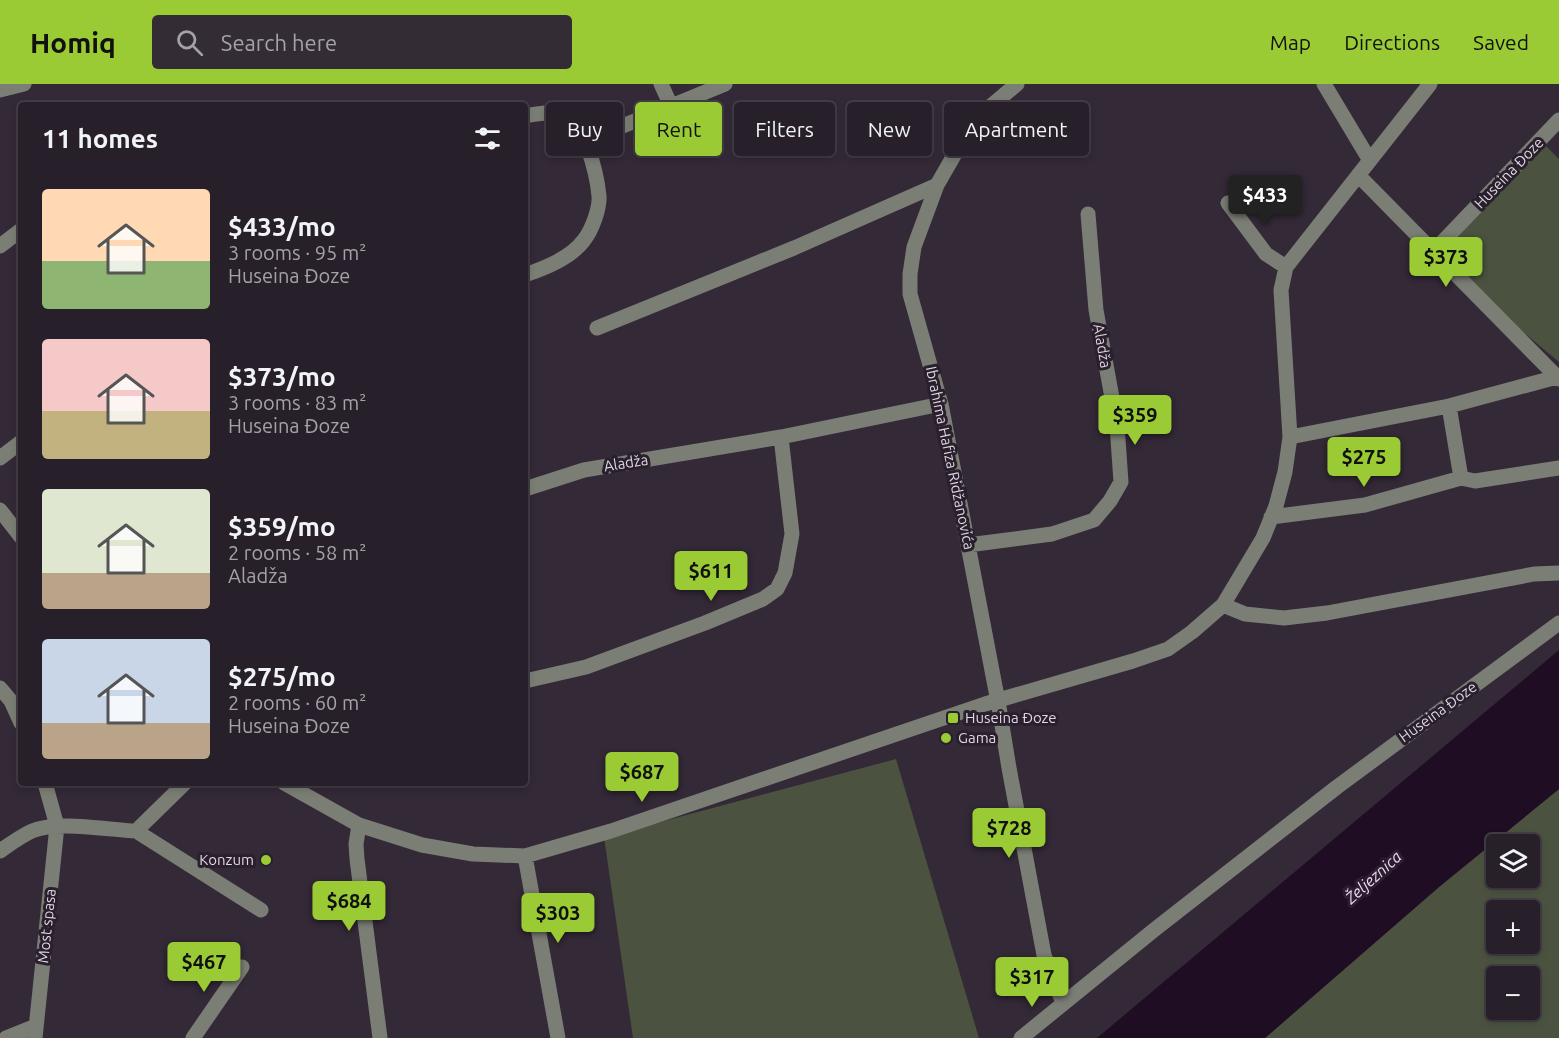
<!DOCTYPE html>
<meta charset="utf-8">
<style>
:root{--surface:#271f29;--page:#332c35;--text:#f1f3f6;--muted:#a4a2a8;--line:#433d46;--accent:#9acb34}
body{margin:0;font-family:Ubuntu,sans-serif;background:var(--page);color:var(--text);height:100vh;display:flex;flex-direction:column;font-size:22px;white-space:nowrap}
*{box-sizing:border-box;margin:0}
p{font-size:20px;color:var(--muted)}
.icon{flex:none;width:33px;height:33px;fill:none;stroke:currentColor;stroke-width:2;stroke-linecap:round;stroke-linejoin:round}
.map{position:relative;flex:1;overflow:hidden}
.drawer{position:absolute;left:18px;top:18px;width:510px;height:684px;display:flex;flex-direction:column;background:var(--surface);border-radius:6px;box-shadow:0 3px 9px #0003,0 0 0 2px var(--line)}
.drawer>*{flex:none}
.banner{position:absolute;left:546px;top:18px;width:570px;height:54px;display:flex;gap:12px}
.tools{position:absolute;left:1486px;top:750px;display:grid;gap:12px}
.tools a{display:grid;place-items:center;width:54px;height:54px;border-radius:6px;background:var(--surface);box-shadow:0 3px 9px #0003,0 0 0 2px var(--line);font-size:30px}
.price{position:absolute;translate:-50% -51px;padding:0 14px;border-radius:6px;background:var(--accent);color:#111;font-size:20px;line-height:39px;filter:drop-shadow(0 2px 3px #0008)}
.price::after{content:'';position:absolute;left:50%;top:36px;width:18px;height:14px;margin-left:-9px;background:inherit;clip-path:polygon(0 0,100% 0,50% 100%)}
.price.on{background:#222;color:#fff}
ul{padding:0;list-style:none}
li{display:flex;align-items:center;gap:18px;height:150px;padding:0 24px}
li span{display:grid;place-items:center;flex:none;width:168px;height:120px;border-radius:6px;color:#555}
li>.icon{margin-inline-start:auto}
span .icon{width:72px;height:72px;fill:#fffc;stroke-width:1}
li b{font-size:26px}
h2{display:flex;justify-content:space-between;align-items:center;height:72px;padding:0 24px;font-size:26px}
.chip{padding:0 21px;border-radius:6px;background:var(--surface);box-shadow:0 3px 9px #0003,0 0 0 2px var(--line);font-size:21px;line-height:54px}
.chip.on{background:var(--accent);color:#111}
header{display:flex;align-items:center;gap:36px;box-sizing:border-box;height:84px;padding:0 30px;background:var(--accent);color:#111}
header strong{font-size:28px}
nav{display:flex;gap:33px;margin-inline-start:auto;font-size:21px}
.search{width:420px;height:54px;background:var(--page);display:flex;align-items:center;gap:15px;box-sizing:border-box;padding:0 21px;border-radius:6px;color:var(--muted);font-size:22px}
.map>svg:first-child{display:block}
</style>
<header>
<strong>Homiq</strong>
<div class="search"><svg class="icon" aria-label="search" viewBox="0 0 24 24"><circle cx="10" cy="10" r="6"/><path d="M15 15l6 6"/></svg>Search here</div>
<nav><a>Map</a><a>Directions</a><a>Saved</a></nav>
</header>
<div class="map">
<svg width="1559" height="954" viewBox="0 0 1559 954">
<rect width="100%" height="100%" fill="#342937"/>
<path fill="#4b5340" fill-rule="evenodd" d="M1543,59l16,16v203l-122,-102z
M896,675l83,279h-346l-29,-201z
M1559,705v249h-294l174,-151zM1497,760h33v34h-33zM1497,826h33v34h-33zM1497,892h33v34h-33z"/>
<path fill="#1f0d24" d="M1559,566v139l-120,98 -174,151h-168z"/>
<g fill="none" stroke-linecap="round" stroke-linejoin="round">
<path stroke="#7a7e75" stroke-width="15" d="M661,0l10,22
M1017,0l-32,27 -21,27 -27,47 -23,62 -4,27v20l31,110 58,303 10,61 35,187 19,48
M1324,0l45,75
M0,6l24,-6
M525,32c11,-2 26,-5 37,-2 23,7 35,61 37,82 1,12 -7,34 -15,44 -13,18 -39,28 -59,35
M586,57l139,-57
M1358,91l201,204
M1228,119l38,51 20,13
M0,162l21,-16
M1433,168l126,-132
M597,244l197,-80 143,-63
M1449,322l12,72
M1290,353l159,-31 108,-29
M0,374l21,-16
M525,405l59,-19 197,-33 160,-33
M0,426l21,27
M1271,433l94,-12 96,-27 14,3 84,-13
M968,461l84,-11 42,-14 16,-19 11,-19 -4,-57 -21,-115 -8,-96
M1223,521l22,9 39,4 43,-5 207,-39 25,-1
M525,597l61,-14 119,-44 58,-24 14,-10 8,-16 7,-39 -11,-97
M0,604l11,13 10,22
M284,699l75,42 63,20 51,9 52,2 86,-25 374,-127 148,-43 35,-12 24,-17 31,-27 40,-67 13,-32 9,-34 5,-35 -9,-147 5,-23 144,-183
M359,741l-3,19 1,15 23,179
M136,747l125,79
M0,767c10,-7 21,-15 32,-20 25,-11 76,-1 104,0l49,-48
M525,772l33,182
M6,954l30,-12
M35,954l22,-212 -12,-43
M193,954l49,-71
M1021,954l133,-108 183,-143 222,-164"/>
</g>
<g fill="#9acb34" stroke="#2a1f2d" stroke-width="2">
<rect x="947" y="628" width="12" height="12" rx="3"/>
<circle cx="946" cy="654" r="6"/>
<circle cx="266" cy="776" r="6"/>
</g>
<g text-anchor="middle" stroke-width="6" stroke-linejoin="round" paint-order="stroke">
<g font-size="15" fill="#ded6e0" stroke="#2a1f2d">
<text transform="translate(1509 89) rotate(-46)" y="5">Huseina Đoze</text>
<text transform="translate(1102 262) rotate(80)" y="5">Aladža</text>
<text transform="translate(950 374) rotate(78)" y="5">Ibrahima Hafiza Ridžanovića</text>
<text transform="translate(626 379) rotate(-9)" y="5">Aladža</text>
<text transform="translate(1438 628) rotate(-36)" y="5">Huseina Đoze</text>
<text transform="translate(47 842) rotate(-84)" y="5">Most spasa</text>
</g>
<g font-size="15" fill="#ded6e0" stroke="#2a1f2d" text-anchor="start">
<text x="965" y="639">Huseina Đoze</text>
<text x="958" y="659">Gama</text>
<text x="254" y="781" text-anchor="end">Konzum</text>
</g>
<g font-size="16" font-style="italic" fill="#f6d6ff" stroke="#2a1f2d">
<text transform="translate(1373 793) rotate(-42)" y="6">Željeznica</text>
</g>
</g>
</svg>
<div class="tools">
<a><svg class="icon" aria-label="layers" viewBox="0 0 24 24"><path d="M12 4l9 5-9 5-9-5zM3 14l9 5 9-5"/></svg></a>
<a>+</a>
<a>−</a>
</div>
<b class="price on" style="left:1265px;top:142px">$433</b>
<b class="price" style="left:1446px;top:204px">$373</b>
<b class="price" style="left:1135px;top:362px">$359</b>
<b class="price" style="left:1364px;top:404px">$275</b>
<b class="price" style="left:711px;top:518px">$611</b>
<b class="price" style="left:642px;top:719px">$687</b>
<b class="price" style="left:1009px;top:775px">$728</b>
<b class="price" style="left:349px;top:848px">$684</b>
<b class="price" style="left:558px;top:860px">$303</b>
<b class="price" style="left:204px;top:909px">$467</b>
<b class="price" style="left:1032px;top:924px">$317</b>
<div class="banner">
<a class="chip">Buy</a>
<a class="chip on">Rent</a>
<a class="chip">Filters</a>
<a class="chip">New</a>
<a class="chip">Apartment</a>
</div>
<section class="drawer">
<h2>11 homes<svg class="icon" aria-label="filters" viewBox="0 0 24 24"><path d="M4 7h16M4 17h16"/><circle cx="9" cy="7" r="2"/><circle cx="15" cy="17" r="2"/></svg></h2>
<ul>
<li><span style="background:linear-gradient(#ffd9b3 60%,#8fb573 0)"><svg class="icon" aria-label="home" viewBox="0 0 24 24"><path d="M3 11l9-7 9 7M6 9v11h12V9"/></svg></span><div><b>$433/mo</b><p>3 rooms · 95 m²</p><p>Huseina Đoze</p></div></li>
<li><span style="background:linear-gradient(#f6c9c9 60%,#c2b280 0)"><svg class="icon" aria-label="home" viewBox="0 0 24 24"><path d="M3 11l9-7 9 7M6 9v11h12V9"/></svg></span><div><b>$373/mo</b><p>3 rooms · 83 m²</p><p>Huseina Đoze</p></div></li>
<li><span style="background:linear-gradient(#dfe7d0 70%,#b9a48a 0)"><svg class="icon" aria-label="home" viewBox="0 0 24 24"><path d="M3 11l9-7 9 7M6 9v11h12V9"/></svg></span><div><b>$359/mo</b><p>2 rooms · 58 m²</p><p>Aladža</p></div></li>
<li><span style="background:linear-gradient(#c9d6e8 70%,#b9a48a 0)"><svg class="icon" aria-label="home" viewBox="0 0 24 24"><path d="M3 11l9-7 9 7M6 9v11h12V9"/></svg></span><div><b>$275/mo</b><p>2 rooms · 60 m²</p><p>Huseina Đoze</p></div></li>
</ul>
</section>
</div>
